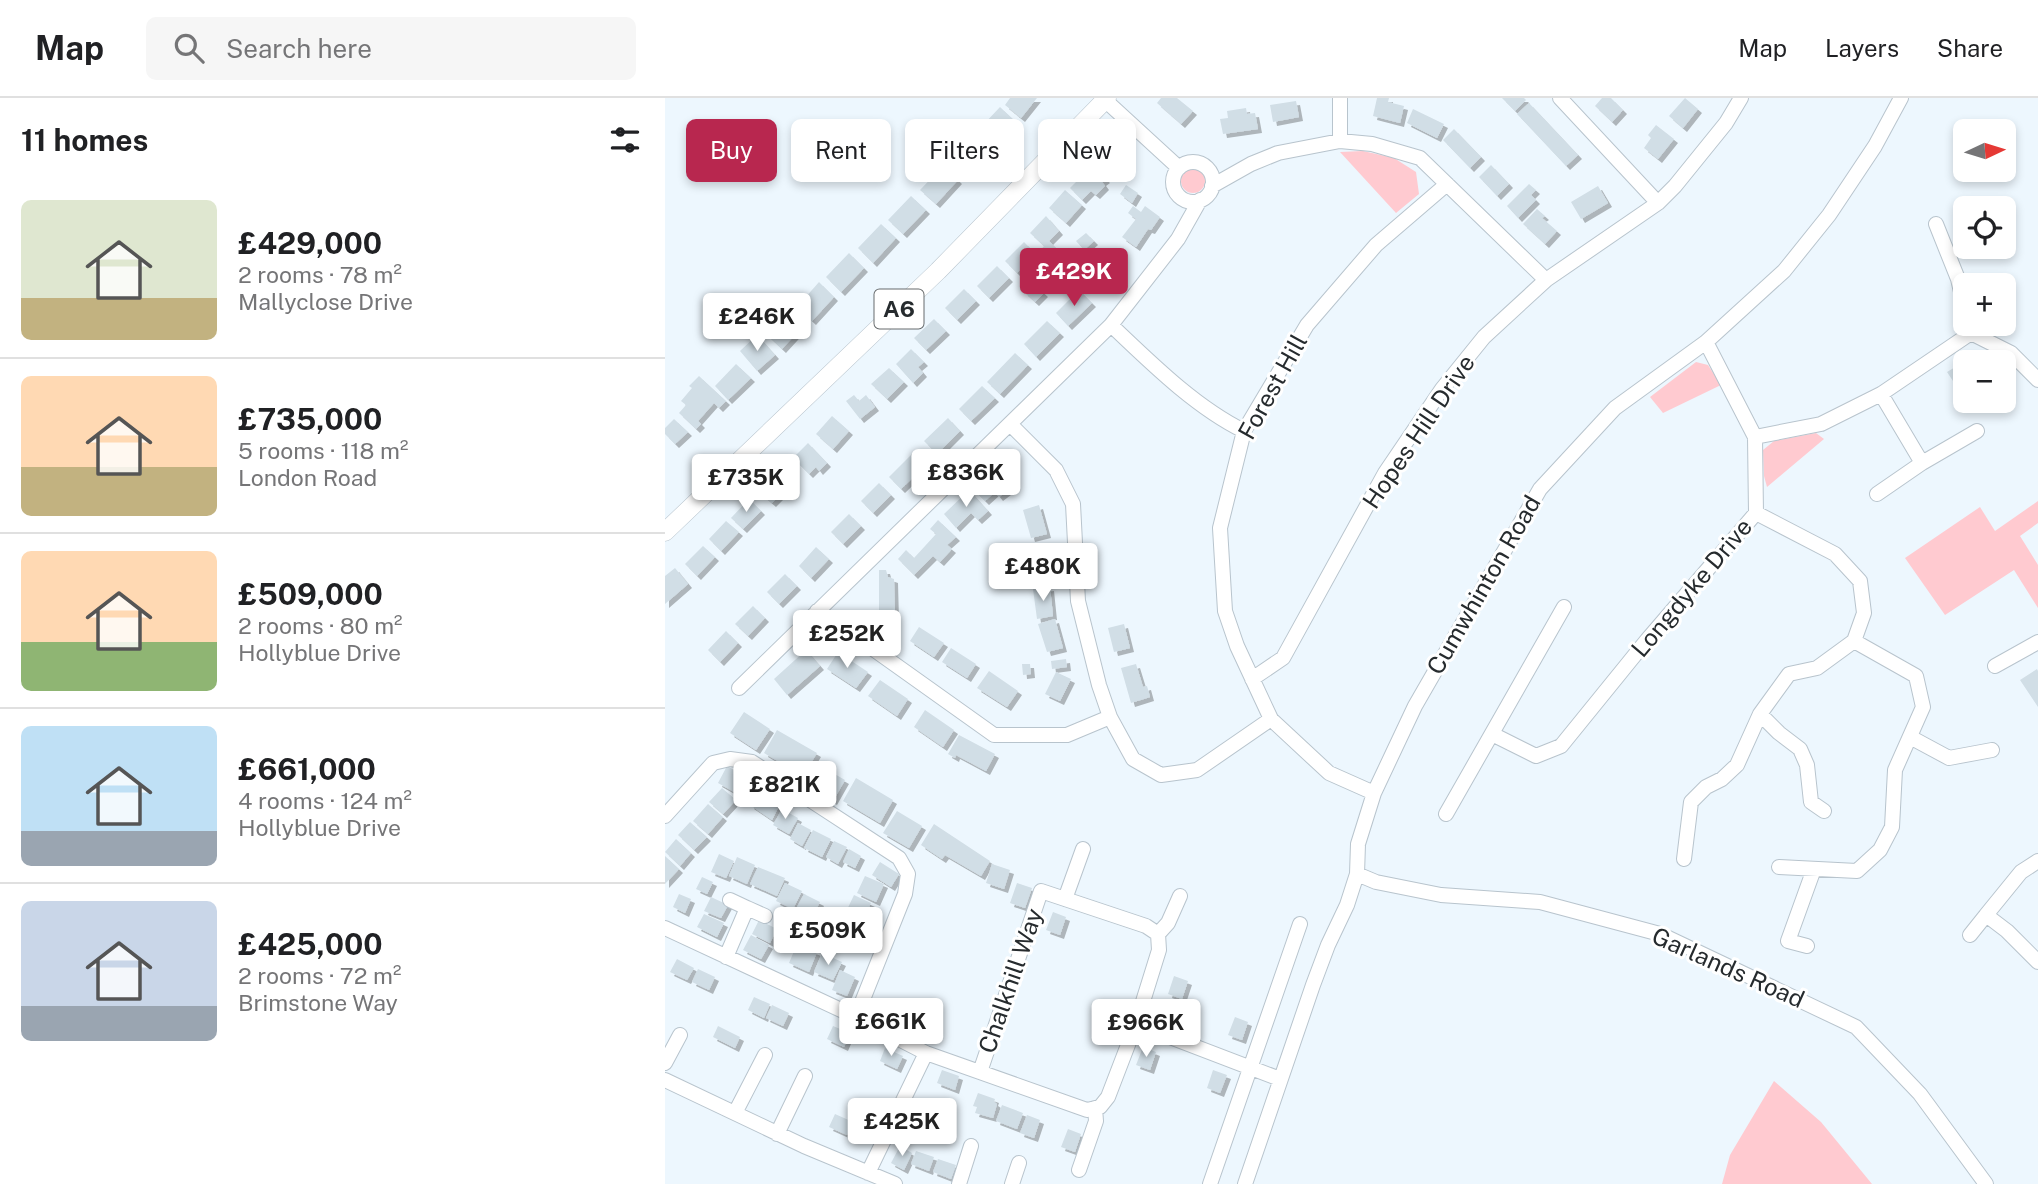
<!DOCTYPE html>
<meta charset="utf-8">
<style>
:root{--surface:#fff;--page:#f6f6f6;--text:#202124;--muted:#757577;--line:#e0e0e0;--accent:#b8274f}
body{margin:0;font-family:"Public Sans",sans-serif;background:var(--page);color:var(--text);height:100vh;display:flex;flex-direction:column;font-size:26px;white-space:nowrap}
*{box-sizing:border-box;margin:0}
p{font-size:23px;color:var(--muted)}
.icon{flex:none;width:38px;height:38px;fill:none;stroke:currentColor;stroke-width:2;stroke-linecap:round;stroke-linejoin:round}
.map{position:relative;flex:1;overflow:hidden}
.panel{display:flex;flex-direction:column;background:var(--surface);width:665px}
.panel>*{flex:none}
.hud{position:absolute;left:21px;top:21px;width:665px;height:63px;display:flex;gap:14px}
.needle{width:46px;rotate:86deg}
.fabs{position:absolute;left:1288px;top:21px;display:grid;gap:14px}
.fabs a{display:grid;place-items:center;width:63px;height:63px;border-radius:10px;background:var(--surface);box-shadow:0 4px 10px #0003;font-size:35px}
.price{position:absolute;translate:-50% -60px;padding:0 16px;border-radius:7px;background:#fff;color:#222;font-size:23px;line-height:46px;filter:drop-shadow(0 2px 4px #0008)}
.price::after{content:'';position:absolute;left:50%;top:42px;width:21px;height:16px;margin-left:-10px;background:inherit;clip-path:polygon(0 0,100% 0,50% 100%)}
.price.active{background:var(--accent);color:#fff}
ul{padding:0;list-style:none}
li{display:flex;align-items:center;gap:21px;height:175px;padding:0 21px}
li+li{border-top:2px solid var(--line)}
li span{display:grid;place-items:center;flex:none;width:196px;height:140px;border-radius:10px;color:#555}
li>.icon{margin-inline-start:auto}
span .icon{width:84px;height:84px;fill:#fffc;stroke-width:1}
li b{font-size:30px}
h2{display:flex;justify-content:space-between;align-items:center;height:84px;padding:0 21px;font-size:30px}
.tag{padding:0 24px;border-radius:10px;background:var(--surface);box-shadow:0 4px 10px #0003;font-size:24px;line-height:63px}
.tag.active{background:var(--accent);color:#fff}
header{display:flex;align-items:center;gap:42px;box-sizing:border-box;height:98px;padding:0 35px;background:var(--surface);border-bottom:2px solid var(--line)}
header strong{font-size:33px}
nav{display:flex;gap:38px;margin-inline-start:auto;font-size:24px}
.search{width:490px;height:63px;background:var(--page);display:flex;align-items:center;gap:18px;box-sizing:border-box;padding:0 24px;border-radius:10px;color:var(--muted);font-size:26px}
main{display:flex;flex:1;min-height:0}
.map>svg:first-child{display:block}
</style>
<header>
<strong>Map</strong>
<div class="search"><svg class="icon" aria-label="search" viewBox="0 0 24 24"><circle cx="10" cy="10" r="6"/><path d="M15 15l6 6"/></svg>Search here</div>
<nav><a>Map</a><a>Layers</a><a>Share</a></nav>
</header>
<main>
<section class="panel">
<h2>11 homes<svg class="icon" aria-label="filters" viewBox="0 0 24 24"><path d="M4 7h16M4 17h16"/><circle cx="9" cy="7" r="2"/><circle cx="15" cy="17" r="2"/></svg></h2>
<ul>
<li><span style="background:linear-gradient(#dfe7d0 70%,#c2b280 0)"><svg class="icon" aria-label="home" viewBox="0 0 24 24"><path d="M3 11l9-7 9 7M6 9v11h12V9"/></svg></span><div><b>£429,000</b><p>2 rooms · 78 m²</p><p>Mallyclose Drive</p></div></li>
<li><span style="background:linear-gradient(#ffd9b3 65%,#c2b280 0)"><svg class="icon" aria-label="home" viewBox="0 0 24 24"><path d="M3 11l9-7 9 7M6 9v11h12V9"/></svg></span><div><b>£735,000</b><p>5 rooms · 118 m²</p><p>London Road</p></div></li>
<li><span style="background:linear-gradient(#ffd9b3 65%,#8fb573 0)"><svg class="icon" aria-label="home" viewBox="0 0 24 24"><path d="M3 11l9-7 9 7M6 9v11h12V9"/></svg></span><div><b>£509,000</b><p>2 rooms · 80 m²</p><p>Hollyblue Drive</p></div></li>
<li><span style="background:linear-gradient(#bfe0f5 75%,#9aa5b1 0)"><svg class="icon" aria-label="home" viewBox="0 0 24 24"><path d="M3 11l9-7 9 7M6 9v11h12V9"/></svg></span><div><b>£661,000</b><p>4 rooms · 124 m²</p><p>Hollyblue Drive</p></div></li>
<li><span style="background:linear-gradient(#c9d6e8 75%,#9aa5b1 0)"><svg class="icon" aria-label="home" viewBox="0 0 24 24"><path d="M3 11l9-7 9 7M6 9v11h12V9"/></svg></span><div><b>£425,000</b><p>2 rooms · 72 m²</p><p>Brimstone Way</p></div></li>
</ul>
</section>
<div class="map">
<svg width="1373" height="1086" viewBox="0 0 1373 1086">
<defs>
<filter id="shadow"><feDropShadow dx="4" dy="4" stdDeviation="0" flood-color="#0004"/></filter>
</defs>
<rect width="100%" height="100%" fill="#edf7fe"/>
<path fill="#ffcad0" d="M698,53l31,7 22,14 3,22 -23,19 -56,-61z
M516 83a12 12 0 1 1 24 0a12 12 0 1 1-24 0Z
M1031,264l12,3 13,20 -58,28 -13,-16z
M1151,335l8,6 -57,48 -3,-11 -1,-26 11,-9z
M1373,403v22l-18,13 18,29v43l-24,-38 -69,45 -40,-57 75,-51 15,24z
M1109,983l47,41 51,62h-150l8,-29z"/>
<path fill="#d1dee6" filter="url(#shadow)" d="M345,0h27l-16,20 -16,-13z
M496,0h16l16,13 -12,13 -24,-21z
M712,0h12l-1,4 16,4 -4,17 -27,-7z
M837,0h22l2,2 -11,11z
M937,0h9l12,12 -11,12 -17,-16z
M1020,0l13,11 -15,19 -14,-12z
M631,3l3,16 -26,5 -3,-17z
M864,5l49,52 -12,11 -49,-52z
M335,9l16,15 -16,18 -17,-15z
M581,10l1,6 8,-1 3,16 -35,5 -3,-15 8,-1 -1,-7z
M748,11l31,15 -7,14 -30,-15z
M991,27l18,14 -16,20 -14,-11 7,-10 -3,-3z
M789,31l27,28 -11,11 -27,-28z
M305,39l15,14 -23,25 -15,-15z
M443,52l8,8 -15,16 5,5 -4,3 3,4 -9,9 -5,-4 -9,9 -12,-12z
M826,67l18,19 -12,12 -18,-19z
M278,68l15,14 -22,24 -16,-14z
M864,86l7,6 -5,5 5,5 -18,18 -11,-12z
M461,87l12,8 -6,10 -12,-9z
M933,88l10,17 -27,16 -10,-17z
M400,92l17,15 -16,18 -17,-15z
M246,98l15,14 -23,24 -15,-14z
M468,108l8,6 4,-6 15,11 -9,13 -3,-1 -12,18 -14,-10 14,-18 -8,-6z
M872,111l8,7 -3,2 15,13 -12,13 -22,-20z
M381,118l13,15 -10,10 7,7 -5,5 3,3 -4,5 -11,-9 5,-6 -14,-13z
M216,126l15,14 -23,25 -15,-15z
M421,135l8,8 -10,9 -8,-9z
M359,144l12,12 -19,19 -12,-12z
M440,152l17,14 -21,26 -17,-13z
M184,155l15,15 -23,24 -15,-15z
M332,168l12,12 -20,20 -12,-12z
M154,184l15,15 -22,24 -15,-14z
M367,184l12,11 -9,9 -11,-10z
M299,191l12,12 -19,19 -12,-12z
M414,192l13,13 -24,23 -12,-13z
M124,213l15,14 -22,24 -15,-14z
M269,221l12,12 -20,19 -12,-12z
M382,223l13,12 -24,24 -12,-13z
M92,237l18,20 -18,16 -17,-20z
M246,251l13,13 -6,5 5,6 -10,10 -17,-19z
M350,255l13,12 -28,29 -13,-12z
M1297,265l3,5v14l-8,5 -10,-15z
M71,266l15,14 -23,22 -13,-14z
M224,270l15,14 -17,17 -16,-15z
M34,278l27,25 -7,7 -5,-5 -16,18 3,3 -5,5 -17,-16 7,-8 -5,-4 11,-13 -3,-2z
M317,288l13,12 -24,23 -12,-12z
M189,297l5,6 7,-6 9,12 -15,12 -14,-18z
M167,318l17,15 -16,18 -17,-15z
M283,320l12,13 -23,23 -13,-13z
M9,321l14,13 -13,12 -10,-10v-6z
M143,345l19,20 -8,8 -3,-4 -7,7 -16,-16z
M248,355l12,13 -24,23 -12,-12z
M335,366l11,12 -9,9 5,6 -8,6 -4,-5 -10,9 -12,-12z
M112,375l13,12 -18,18 -13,-11z
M214,385l12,12 -18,18 -12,-12z
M304,392l19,21 -10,9 -7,-7 -15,15 -12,-14z
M84,401l12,12 -18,18 -12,-11z
M374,407l8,29 -16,4 -8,-28z
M184,416l12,12 -18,18 -12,-12z
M273,422l18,17 -9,8 5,4 -12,13 -7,-6 -19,19 -16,-16 8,-9 8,8 22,-24 -6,-5z
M61,423l13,11 -18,19 -12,-12z
M38,448l12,11 -18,19 -12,-12z
M151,449l13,12 -18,19 -12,-12z
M384,450l2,30h-17l-1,-29z
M10,470l13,16 -23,20v-28z
M214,472h7l2,7 6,2 1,37h-16z
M120,476l12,12 -18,18 -12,-12z
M385,489l3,29 -16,3 -4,-30z
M88,508l12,12 -17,18 -13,-12z
M390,521l8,29 -16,4 -9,-28z
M459,526l6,24 -16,4 -6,-24z
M254,529l25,16 -10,14 -24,-16z
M61,533l12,12 -18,19 -12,-12z
M286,550l25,16 -9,14 -25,-16z
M141,552l14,16 -33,29 -13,-16z
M173,554l30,20 -12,16 -29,-19z
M401,561l1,8 -15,2 -1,-8z
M357,566h8l1,10 -8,1z
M471,566l7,23 4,-1 3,11 -19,6 -10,-35z
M1372,571l1,2v36l-18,-27z
M324,573l29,20 -11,16 -30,-19z
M391,574l15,7 -11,22 -15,-7z
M215,582l28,19 -11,17 -29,-20z
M260,612l29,20 -11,17 -29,-20z
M79,614l26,17 -14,21 -26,-17z
M112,632l40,23 -14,23 -39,-23z
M294,637l36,19 -9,17 -30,-16 -1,3 -7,-4z
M154,667l26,15 -12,21 -26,-16z
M62,668l18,10 -9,17 -18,-10z
M191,680l37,22 -13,23 -37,-22z
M57,690l14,12 -13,14 -14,-12z
M90,696l24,12 -7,14 -22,-15z
M43,706l15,13 -15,17 -15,-13z
M117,711l16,9 -9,16 -16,-9z
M232,713l25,15 -13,22 -26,-15z
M25,724l17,15 -13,13 -16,-15z
M133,725l13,7 -9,16 -12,-7z
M269,726l56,37 -9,15 -36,-21 -3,4 -21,-14z
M148,732l18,9 -9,18 -18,-9z
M11,741l15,14 -11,13 -15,-14z
M169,743l13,6 -9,17 -12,-7z
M184,751l12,7 -6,12 -12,-6z
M54,756l15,7 -8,17 -15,-6z
M0,758l14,13 -14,15z
M72,759l18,8 -8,19 -18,-8z
M215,764l19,12 -8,13 -19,-12z
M327,766l18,6 -6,19 -18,-6z
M93,769l27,11 -8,18 -27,-12z
M200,778l19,8 -8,18 -19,-9z
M37,779l11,5 -6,12 -11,-5z
M120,785l17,8 -9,18 -17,-8z
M352,785l15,5 -7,20 -15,-5z
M14,796l12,5 -6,14 -12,-6z
M139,796l16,8 -9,17 -16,-8z
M189,797l17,8 -10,21 -17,-8z
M46,799l17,8 -7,13 -17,-7z
M388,814l13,5 -6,18 -14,-5z
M39,816l20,9 -7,14 -20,-10z
M94,822l18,9 -7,14 -18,-9z
M183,822l18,8 -8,18 -18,-8z
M130,824l12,5 -6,13 -12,-5z
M86,837l18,10 -8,14 -18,-9z
M132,846l20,8 -8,20 -20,-9z
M157,855l20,9 -9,18 -19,-8z
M12,861l17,9 -7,12 -17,-8z
M33,871l17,8 -6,13 -17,-8z
M175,872l15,7 -8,19 -15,-6z
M509,878l14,5 -6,18 -14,-5z
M89,899l16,7 -6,14 -16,-8z
M107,907l17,8 -6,13 -17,-8z
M570,919l13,5 -6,18 -14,-5z
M53,928l22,11 -5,11 -22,-11z
M168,928l17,7 -6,14 -17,-8z
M478,949l13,5 -6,18 -14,-5z
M220,950l18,8 -6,13 -17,-8z
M277,972l17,6 -4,14 -18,-7z
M548,972l14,5 -7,18 -13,-5z
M313,995l17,6 -1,3 3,2 -4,14 -18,-5 2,-6 -4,-1z
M337,1007l21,8 -6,16 -21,-8z
M170,1016l18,8 -6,13 -18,-8z
M362,1017l13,5 -6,18 -14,-5z
M403,1031l13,5 -6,18 -14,-5z
M235,1048l12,7 -8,17 -13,-7z
M251,1053l18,6 -5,14 -18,-7z
M273,1061l18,6 -5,14 -18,-7z"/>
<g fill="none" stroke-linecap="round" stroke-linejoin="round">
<defs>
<path id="minor" d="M675,0v43
M895,0l98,105
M440,2l74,68
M508 84a20 20 0 1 1 40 0a20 20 0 1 1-40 0Z
M547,88l39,-22 27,-11 62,-12 32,3 48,14 126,122
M1271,126l22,55 7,30
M446,227c39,37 84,82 133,106
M1216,296l41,69
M345,326l46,46 17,34 5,97 21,84 11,32 23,42 28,16 36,-5 74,-51
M1090,339l66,-13 60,-30 90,-61 40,20 27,27
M1212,396l45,-31 55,-32
M152,513l31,20 146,104h73l43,-18
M1330,568l43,-24
M587,581l31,-21 102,-185 57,-84 42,-52 62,-57 112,-77 17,-17 51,-63 15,-25
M74,590l372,-363 67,-86 22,-39
M1095,616l19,19 21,16 7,16 4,37 13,9
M827,636l44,22 25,-10 86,-106 109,-127 -1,-76 -49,-95
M1245,639l39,21 43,-8
M709,695l-45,-20 -58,-54 -34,-73 -12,-35 -5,-83 24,-97 63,-106 69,-80 71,-61
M781,716l118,-207
M0,718l48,-53 17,-4 22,3 147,96 9,16 -3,20 -49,123
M1019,761l7,-57 15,-15 16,-8 15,-14 23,-51 29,-40 28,-6 37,-27 10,-28 -4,-32 -25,-27 -79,-41
M1373,763l-17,11 -35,43 21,16 31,31
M1114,769l78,4 23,-21 12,-23 3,-57 28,-63 -7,-31 -62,-35
M692,776l19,8 65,13 99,7 120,32 196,93 64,67 66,90
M400,801l18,-50
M65,802l17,8
M0,830l191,89 70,36 161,57 13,-3 8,-10 28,-73 23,-74 -1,-16
M493,836l10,-11 12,-27
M1305,837l16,-20
M1142,848l-19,-5 26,-72
M61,859l21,-49 18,8
M471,926l144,55
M0,965l15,-28
M315,974l61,-181 105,35 12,8
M0,982l139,66 91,38
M70,1015l30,-58
M112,1036l28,-58
M414,1072l17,-49 -1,-13
M203,1075l58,-120
M294,1086l12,-38
M347,1086l7,-21
M545,1086l90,-260
M580,1086l68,-199 15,-40 19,-40 10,-31 1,-30 16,-51 41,-87 125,-217 75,-81 91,-66 78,-71 45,-56 46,-69 26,-48"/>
<path id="major" d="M0,434l273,-261 169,-173"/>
</defs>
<use href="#minor" stroke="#b8c4cd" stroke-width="16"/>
<use href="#major" stroke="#b8c4cd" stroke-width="19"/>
<use href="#minor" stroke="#fff" stroke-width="14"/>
<use href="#major" stroke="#fff" stroke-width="18"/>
</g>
<g text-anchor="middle" stroke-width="6" stroke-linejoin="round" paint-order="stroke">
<rect fill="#fff" stroke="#676b6d" stroke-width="2" x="209.5" y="191.5" width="49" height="39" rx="5"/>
<g font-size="23" font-weight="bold" fill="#262b2e">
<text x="234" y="219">A6</text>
</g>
<g font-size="24" fill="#262b2e" stroke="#fff">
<text transform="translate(608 289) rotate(-61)" y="8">Forest Hill</text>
<text transform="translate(754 334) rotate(-56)" y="8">Hopes Hill Drive</text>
<text transform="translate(819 487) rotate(-60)" y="8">Cumwhinton Road</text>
<text transform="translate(1027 490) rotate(-50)" y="8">Longdyke Drive</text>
<text transform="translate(1063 870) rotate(24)" y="8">Garlands Road</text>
<text transform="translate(346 883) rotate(-71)" y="8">Chalkhill Way</text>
</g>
</g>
</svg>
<div class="fabs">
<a><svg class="needle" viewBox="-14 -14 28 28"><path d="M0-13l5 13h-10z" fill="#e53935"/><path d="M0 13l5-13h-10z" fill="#757577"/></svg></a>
<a><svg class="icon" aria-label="locate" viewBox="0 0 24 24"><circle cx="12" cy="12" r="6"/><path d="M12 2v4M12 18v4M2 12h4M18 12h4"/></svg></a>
<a>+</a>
<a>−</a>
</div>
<b class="price active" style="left:409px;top:210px">£429K</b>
<b class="price" style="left:92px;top:255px">£246K</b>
<b class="price" style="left:301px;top:411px">£836K</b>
<b class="price" style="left:81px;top:416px">£735K</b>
<b class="price" style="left:378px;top:505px">£480K</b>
<b class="price" style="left:182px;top:572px">£252K</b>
<b class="price" style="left:120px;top:723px">£821K</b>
<b class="price" style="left:163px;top:869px">£509K</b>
<b class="price" style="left:226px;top:960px">£661K</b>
<b class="price" style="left:481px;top:961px">£966K</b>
<b class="price" style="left:237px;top:1060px">£425K</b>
<div class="hud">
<a class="tag active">Buy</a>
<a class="tag">Rent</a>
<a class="tag">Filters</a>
<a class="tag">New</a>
</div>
</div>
</main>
